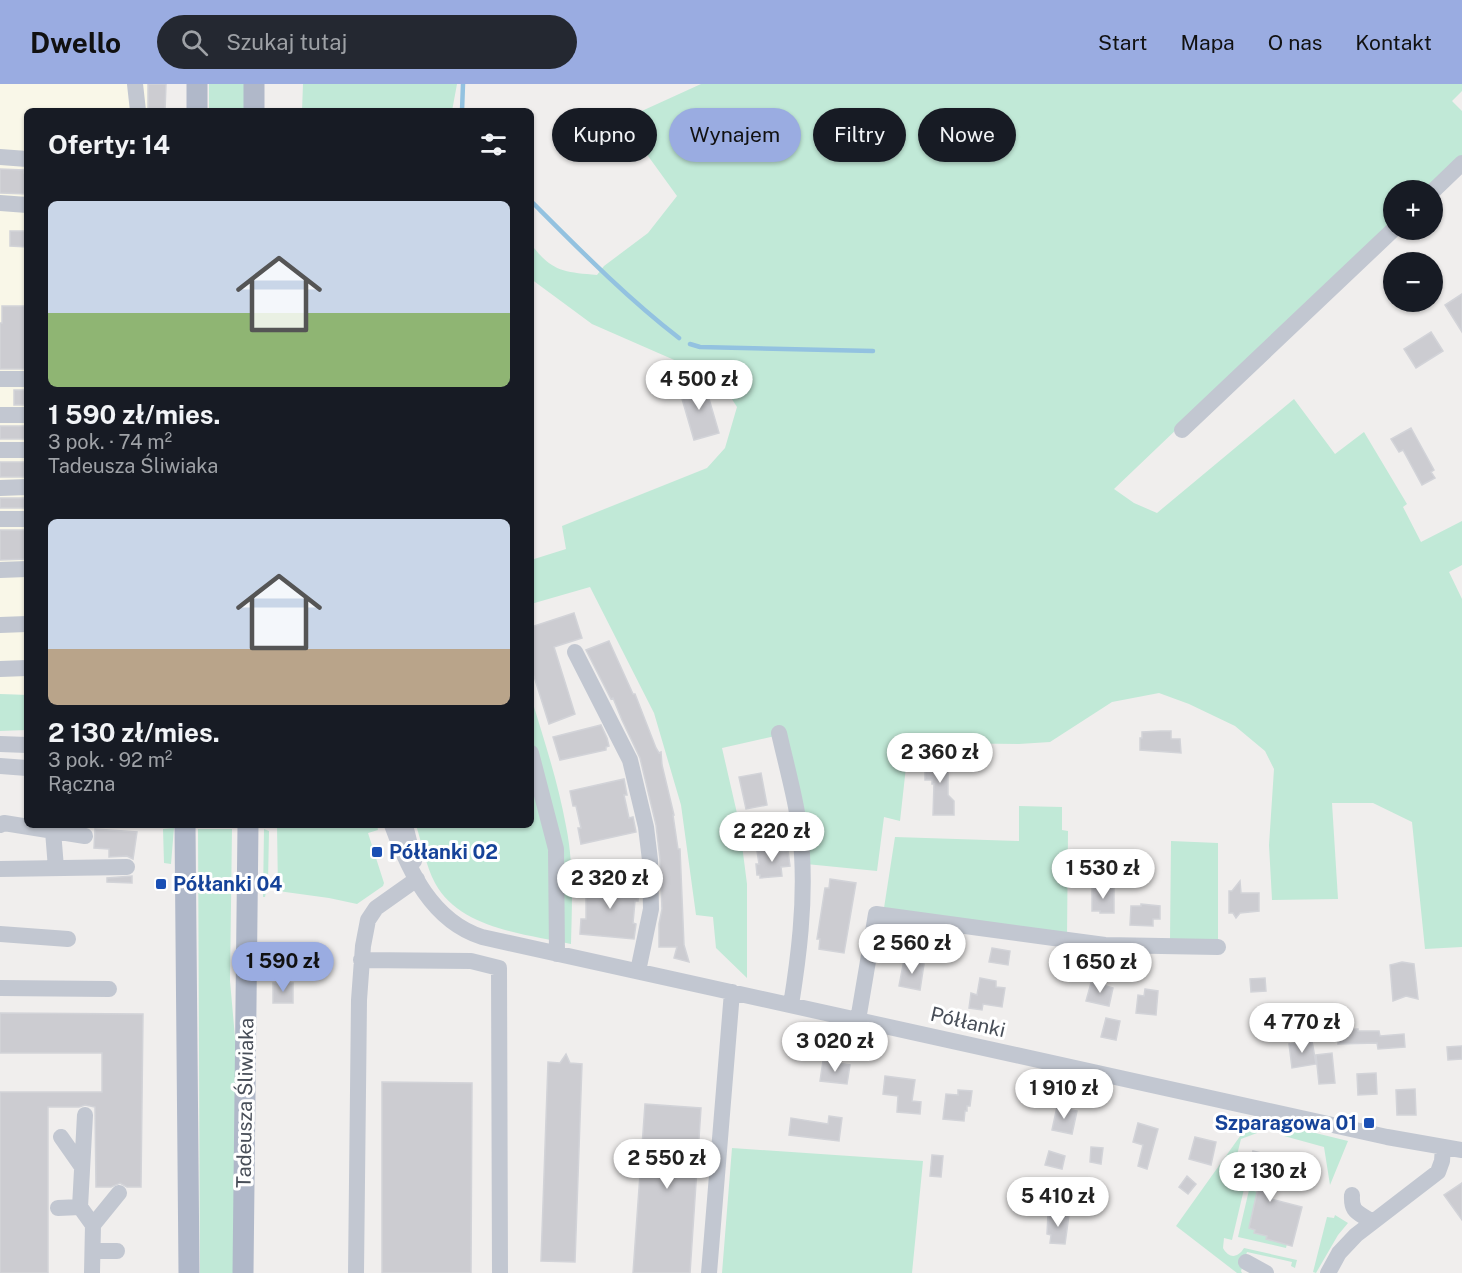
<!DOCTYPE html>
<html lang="pl">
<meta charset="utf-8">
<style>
:root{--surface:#171b24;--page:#242831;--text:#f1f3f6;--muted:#9ea1a6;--accent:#9aace1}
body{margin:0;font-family:"Public Sans",sans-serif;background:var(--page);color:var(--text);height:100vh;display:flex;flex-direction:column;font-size:22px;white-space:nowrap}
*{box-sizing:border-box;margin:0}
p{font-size:20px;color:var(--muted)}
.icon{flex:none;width:33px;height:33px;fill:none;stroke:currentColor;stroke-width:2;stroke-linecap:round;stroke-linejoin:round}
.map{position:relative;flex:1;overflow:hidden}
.sheet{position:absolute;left:24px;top:24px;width:510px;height:720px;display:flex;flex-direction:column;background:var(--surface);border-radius:9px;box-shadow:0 2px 4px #0004}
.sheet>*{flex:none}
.hud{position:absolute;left:552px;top:24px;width:570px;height:54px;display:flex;gap:12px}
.tools{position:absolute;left:1383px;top:96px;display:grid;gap:12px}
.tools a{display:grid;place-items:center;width:60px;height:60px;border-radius:50%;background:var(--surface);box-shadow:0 2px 4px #0004;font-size:30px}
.price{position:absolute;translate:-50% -51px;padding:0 14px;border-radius:21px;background:#fff;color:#222;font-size:20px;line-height:39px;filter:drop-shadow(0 2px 3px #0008)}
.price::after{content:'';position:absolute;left:50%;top:36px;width:18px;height:14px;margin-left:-9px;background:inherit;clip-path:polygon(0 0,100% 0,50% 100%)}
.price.active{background:var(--accent);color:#111}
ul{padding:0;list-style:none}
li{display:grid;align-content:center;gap:12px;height:318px;padding:0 24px}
li span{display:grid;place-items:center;height:186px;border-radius:9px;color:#555}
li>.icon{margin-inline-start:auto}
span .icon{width:108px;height:108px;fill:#fffc;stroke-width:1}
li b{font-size:26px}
h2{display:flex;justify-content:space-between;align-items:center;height:72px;padding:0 24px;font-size:26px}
.pill{padding:0 21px;border-radius:27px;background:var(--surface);box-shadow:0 2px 4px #0004;font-size:21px;line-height:54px}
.pill.active{background:var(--accent);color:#111}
header{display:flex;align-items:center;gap:36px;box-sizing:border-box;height:84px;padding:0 30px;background:var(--accent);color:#111}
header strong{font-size:28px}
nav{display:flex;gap:33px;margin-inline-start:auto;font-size:21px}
.search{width:420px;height:54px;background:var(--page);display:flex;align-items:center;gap:15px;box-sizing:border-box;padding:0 21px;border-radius:33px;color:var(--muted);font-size:22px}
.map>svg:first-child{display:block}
</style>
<header>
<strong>Dwello</strong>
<div class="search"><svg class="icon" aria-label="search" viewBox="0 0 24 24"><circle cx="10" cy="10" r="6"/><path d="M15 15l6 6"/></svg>Szukaj tutaj</div>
<nav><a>Start</a><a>Mapa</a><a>O nas</a><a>Kontakt</a></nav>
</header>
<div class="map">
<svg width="1462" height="1189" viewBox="0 0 1462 1189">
<rect width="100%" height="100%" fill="#f0eeed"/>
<path fill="#f9f7e8" d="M0,0h166v27h-139v584l-27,-1z"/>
<path fill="#c1e9d7" d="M209,0h37v27h-37z
M303,0h154l-5,27h-150z
M701,0h761v7l-10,10 10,10v47l-34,32h-34l-1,33 -279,266 20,14 23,10 137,-114 41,55 29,-22 43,72 -4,3 18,35 41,-21v44l-13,7 13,27v348l-37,2 -13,-127 -39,-19h-41l6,96 -66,1 -3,-55 5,-76 -9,-18 -30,-25 -46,-22 -30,-11 -47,9 -62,40 -31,2 -86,-1 -25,6 -8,72 -16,-4 -7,54 -71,-7 -22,-130 -62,14 17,74 8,62v94l-31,-30 -3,-31 -17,-2 -15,-110 -27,-92 -64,-126 -59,17v-44l35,-11 -4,-23 145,-58 18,-20 12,-41 -20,-31 -29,-10 -96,-42 -61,-45v-35c21,28 33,28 66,31l7,-9 44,-33 29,-37 -55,-76z
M0,610l27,1v35l-27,1z
M531,613c13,43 27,85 35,129 8,39 6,79 5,118 -46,-10 -111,-15 -136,-61 -9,-17 -13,-39 -19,-58h115z
M1019,722l43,1v23l6,1 -1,106 -183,-29 11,-71 124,4z
M277,741h100l1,5 -10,3 16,50 -1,3 -26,18 -28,-6 -51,-7z
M174,744l-3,36 -7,-1 -1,-34z
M198,745h34l-2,152 8,90 -3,202h-35z
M264,745l5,2 -1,51 -3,15h-2z
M1171,757l47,2v97h-48z
M1253,1034l23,6 -2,5 -9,1 -24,9 -7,28 6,3 -5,17 9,2 -12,51 -8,-2 -1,10c6,11 15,10 21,0l53,12 -2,8 -4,-2 1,-4 -45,-10 -6,19 1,2h-5l-61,-47z
M1287,1042l61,15 -18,44 -6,-38 -40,-11z
M732,1064l191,13 -11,112h-190z
M1249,1106l9,2 -9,36 6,2 -1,3 13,3 -1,3 21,5 -1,4 -48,-11z
M1335,1131l13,8 -10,12 -22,38 -3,-1 14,-55 7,1z"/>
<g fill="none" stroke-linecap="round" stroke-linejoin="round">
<path stroke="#93c2e0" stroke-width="4.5" d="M462,27l1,-27
M531,117c48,48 95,96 148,137
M690,260l10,3 173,4"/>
</g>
<path fill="#ccccd1" stroke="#d2d3d8" stroke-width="1.5" d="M148,0h18l-1,27h-17z
M0,85l24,1v3h3v21l-27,-1z
M10,147h17v16l-17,-1z
M1462,210v38l-17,-27z
M2,222h25v63h-27v-46h2z
M1431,248l12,19 -27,17 -12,-19z
M699,297l1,5 5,-1 14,48 -25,7 -14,-48 6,-2 -1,-5z
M14,306h13v15h-13z
M0,342h25v13h-25z
M1411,344l23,42 -3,2 4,6 -13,7 -19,-35 -4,2 -8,-13z
M0,378h27v15h-27z
M0,414h27v10h-27z
M0,446h27v29l-27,1z
M574,529l8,25 -28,9 21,67 -26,10 -18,-57v-40z
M609,557l24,53h2l21,54 3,5 2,-1 1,13 12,50h-1l5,34h2l4,96 5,17 -15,-4 3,-11h-18v-23l3,-15 -2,-50 -4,-34 -16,-67 -18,-38 -9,-22 -2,1 -25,-49z
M601,641l6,13 2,8 -3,1v3l-46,10 -7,-23z
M1161,647h10v8h9l1,14 -41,-3v-12h2v-6z
M925,671h23v40l6,6v14h-21l1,-31h-2v-4h-7z
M761,689l6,32 -21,4 -7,-32z
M624,695l3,16h-3l5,23 4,-1 3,15 -55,12 -3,-16h3l-5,-22h-3l-3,-15z
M95,745l42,3 -4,27 -6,-3 -18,1v-8l-15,-1z
M779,765v3l9,-1 2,15 -9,1 1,9 -22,2v-3h-3l-1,-11h3l-2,-13z
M132,792v7l-25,-1v-4z
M830,795l26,4 -12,70 -25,-4 1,-10h-3l8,-51h4z
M584,797l55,4 -1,16h-3l-2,22 3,1 -2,15 -54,-5 1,-15h5v-23h-3z
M1240,797l1,12h18v18l-19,2 -4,5 -3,-5h-4v-22h3z
M1092,803h22v26h-14v-2h-8z
M1141,820l19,2v13h-7v7l-23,-1 1,-19h10z
M992,864l18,3 -2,14 -19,-3z
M904,876l20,4 -4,26 -21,-4z
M1402,878l12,2 4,35 -12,-3 -13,5 -3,-36z
M980,894l16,3v6l9,1 -3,19 -19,-3 -1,6 -13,-2 2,-15 6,2z
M1265,894l1,13 -15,1 -1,-13z
M1103,896l3,6 7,2 -4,18 -23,-5 5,-18 7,1z
M273,899h20v20h-20z
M1145,905l13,2 -2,24 -20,-2 2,-18 6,1z
M0,929l143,1 -2,173h-14l-7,-4 -9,4h-15l-1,-80 -10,-2 -6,2h-31v166h-48v-181h102v-39h-102z
M1106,934l14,3 -4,19 -15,-3z
M1358,945v2h21l1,5 24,-2 1,13 -27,2 -1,-6 -39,1v-14z
M1312,957l4,23 -24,4 -3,-24z
M1462,962v13l-14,1 -1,-13z
M1332,969l3,30 -16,1 -3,-29z
M566,970l4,9 12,1 -7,198 -34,-1 7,-199 12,1z
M823,977l27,4 -3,19 -27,-3z
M1376,989l1,21 -19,1 -1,-21z
M885,992l30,4 -3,21 9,1 -1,12 -23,-2 1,-16 -15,-2z
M382,998l90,1 -1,190h-89z
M1415,1005l1,26h-19l-1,-25z
M958,1006l14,1 -2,15h-3v5h-2l-1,10 -21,-2 3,-25 12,1z
M645,1020l56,4 -11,165h-57z
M1057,1023l20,4 -5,23 -20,-4z
M829,1032l13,2 -3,23 -50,-6 2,-17 37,6z
M1138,1039l20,6 -11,40 -9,-3 5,-21 -10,-3z
M1195,1053l21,5 -5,23 -22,-6z
M1091,1063l12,1 -2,16 -11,-2z
M1049,1067l16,5 -3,13 -17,-4z
M1253,1067l24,6 -10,41 35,9 -10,39 -26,-7 1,-3 -13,-3 1,-3 -6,-2 11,-49 -20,-5 4,-15 7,1z
M932,1071l11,1 -2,21 -11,-1z
M1187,1092l9,8 -8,10 -9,-7z
M1462,1099v37l-18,-25z
M1048,1130l21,1 -4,29 -15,-1 1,-8 -4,-1z"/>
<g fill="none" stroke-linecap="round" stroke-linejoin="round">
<path stroke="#c2c7d1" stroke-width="16" d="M135,0l3,27
M0,73l27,2
M1432,108l30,-29
M0,119l27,2
M0,295h27
M0,331h27
M1182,346l212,-201
M0,366h27
M0,404l27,-1
M0,435h27
M0,486l27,-1
M0,541l27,-1
M575,568l55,108 16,67 4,33 1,49 -13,62
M0,585l27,-1
M779,649c9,40 21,80 23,121 3,51 -3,101 -11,151
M0,660l27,1
M531,669l25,96 1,105
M0,682l27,2
M0,741l4,-2 81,13
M392,741c17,46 40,96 90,112l905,200 75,13
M405,741l9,36
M53,747l3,37
M0,785l127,-2
M597,788l54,3
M0,850l68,5
M361,876l110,1 28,7 1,305
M0,904l109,1
M858,936l18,-106 229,31 113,2
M85,1031l-5,92 13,18 -1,48
M61,1053l21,30
M1352,1111c-1,19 7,17 20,27
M58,1124l22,-1
M93,1141l26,-32
M93,1167h24
M1246,1178l20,11
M356,1189l3,-273 4,-54 5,-26 8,-12 41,-29
M709,1189l23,-281
M1328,1189l11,-20 17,-18 82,-63 4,-11 1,-14"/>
<path stroke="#b0b8c9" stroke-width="21" d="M254,0v27
M197,27v-27
M185,741l4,448
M243,1189l5,-448"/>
</g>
<g fill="#1a4fb4" stroke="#fff" stroke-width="2">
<rect x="371" y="762" width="12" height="12" rx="3"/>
<rect x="155" y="794" width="12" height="12" rx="3"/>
<rect x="1363" y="1033" width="12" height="12" rx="3"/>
</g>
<g text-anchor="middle" stroke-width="6" stroke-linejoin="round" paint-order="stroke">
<g font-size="20" font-weight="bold" fill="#164399" stroke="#fff" text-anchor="start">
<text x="389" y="775">Półłanki 02</text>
<text x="173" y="807">Półłanki 04</text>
<text x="1357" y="1046" text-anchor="end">Szparagowa 01</text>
</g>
<g font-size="20" fill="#484e58" stroke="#fff">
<text transform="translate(968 938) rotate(13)" y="7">Półłanki</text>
<text transform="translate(245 1019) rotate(-89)" y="7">Tadeusza Śliwiaka</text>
</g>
</g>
</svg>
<div class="tools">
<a>+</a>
<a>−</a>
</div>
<b class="price" style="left:699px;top:327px">4 500 zł</b>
<b class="price" style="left:940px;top:700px">2 360 zł</b>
<b class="price" style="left:772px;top:779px">2 220 zł</b>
<b class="price" style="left:1103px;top:816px">1 530 zł</b>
<b class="price" style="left:610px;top:826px">2 320 zł</b>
<b class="price" style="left:912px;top:891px">2 560 zł</b>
<b class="price active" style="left:283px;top:909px">1 590 zł</b>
<b class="price" style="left:1100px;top:910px">1 650 zł</b>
<b class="price" style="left:1302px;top:970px">4 770 zł</b>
<b class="price" style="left:835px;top:989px">3 020 zł</b>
<b class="price" style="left:1064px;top:1036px">1 910 zł</b>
<b class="price" style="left:667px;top:1106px">2 550 zł</b>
<b class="price" style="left:1270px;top:1119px">2 130 zł</b>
<b class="price" style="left:1058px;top:1144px">5 410 zł</b>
<div class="hud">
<a class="pill">Kupno</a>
<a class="pill active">Wynajem</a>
<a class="pill">Filtry</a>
<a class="pill">Nowe</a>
</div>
<section class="sheet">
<h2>Oferty: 14<svg class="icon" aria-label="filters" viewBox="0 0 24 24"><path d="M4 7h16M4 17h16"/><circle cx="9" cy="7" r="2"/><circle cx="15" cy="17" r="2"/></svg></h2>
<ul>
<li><span style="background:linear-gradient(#c9d6e8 60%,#8fb573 0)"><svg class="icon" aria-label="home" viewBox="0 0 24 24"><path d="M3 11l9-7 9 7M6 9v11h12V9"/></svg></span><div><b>1 590 zł/mies.</b><p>3 pok. · 74 m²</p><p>Tadeusza Śliwiaka</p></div></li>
<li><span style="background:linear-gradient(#c9d6e8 70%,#b9a48a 0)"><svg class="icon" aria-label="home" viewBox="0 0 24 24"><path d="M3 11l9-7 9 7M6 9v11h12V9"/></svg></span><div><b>2 130 zł/mies.</b><p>3 pok. · 92 m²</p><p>Rączna</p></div></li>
</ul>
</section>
</div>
